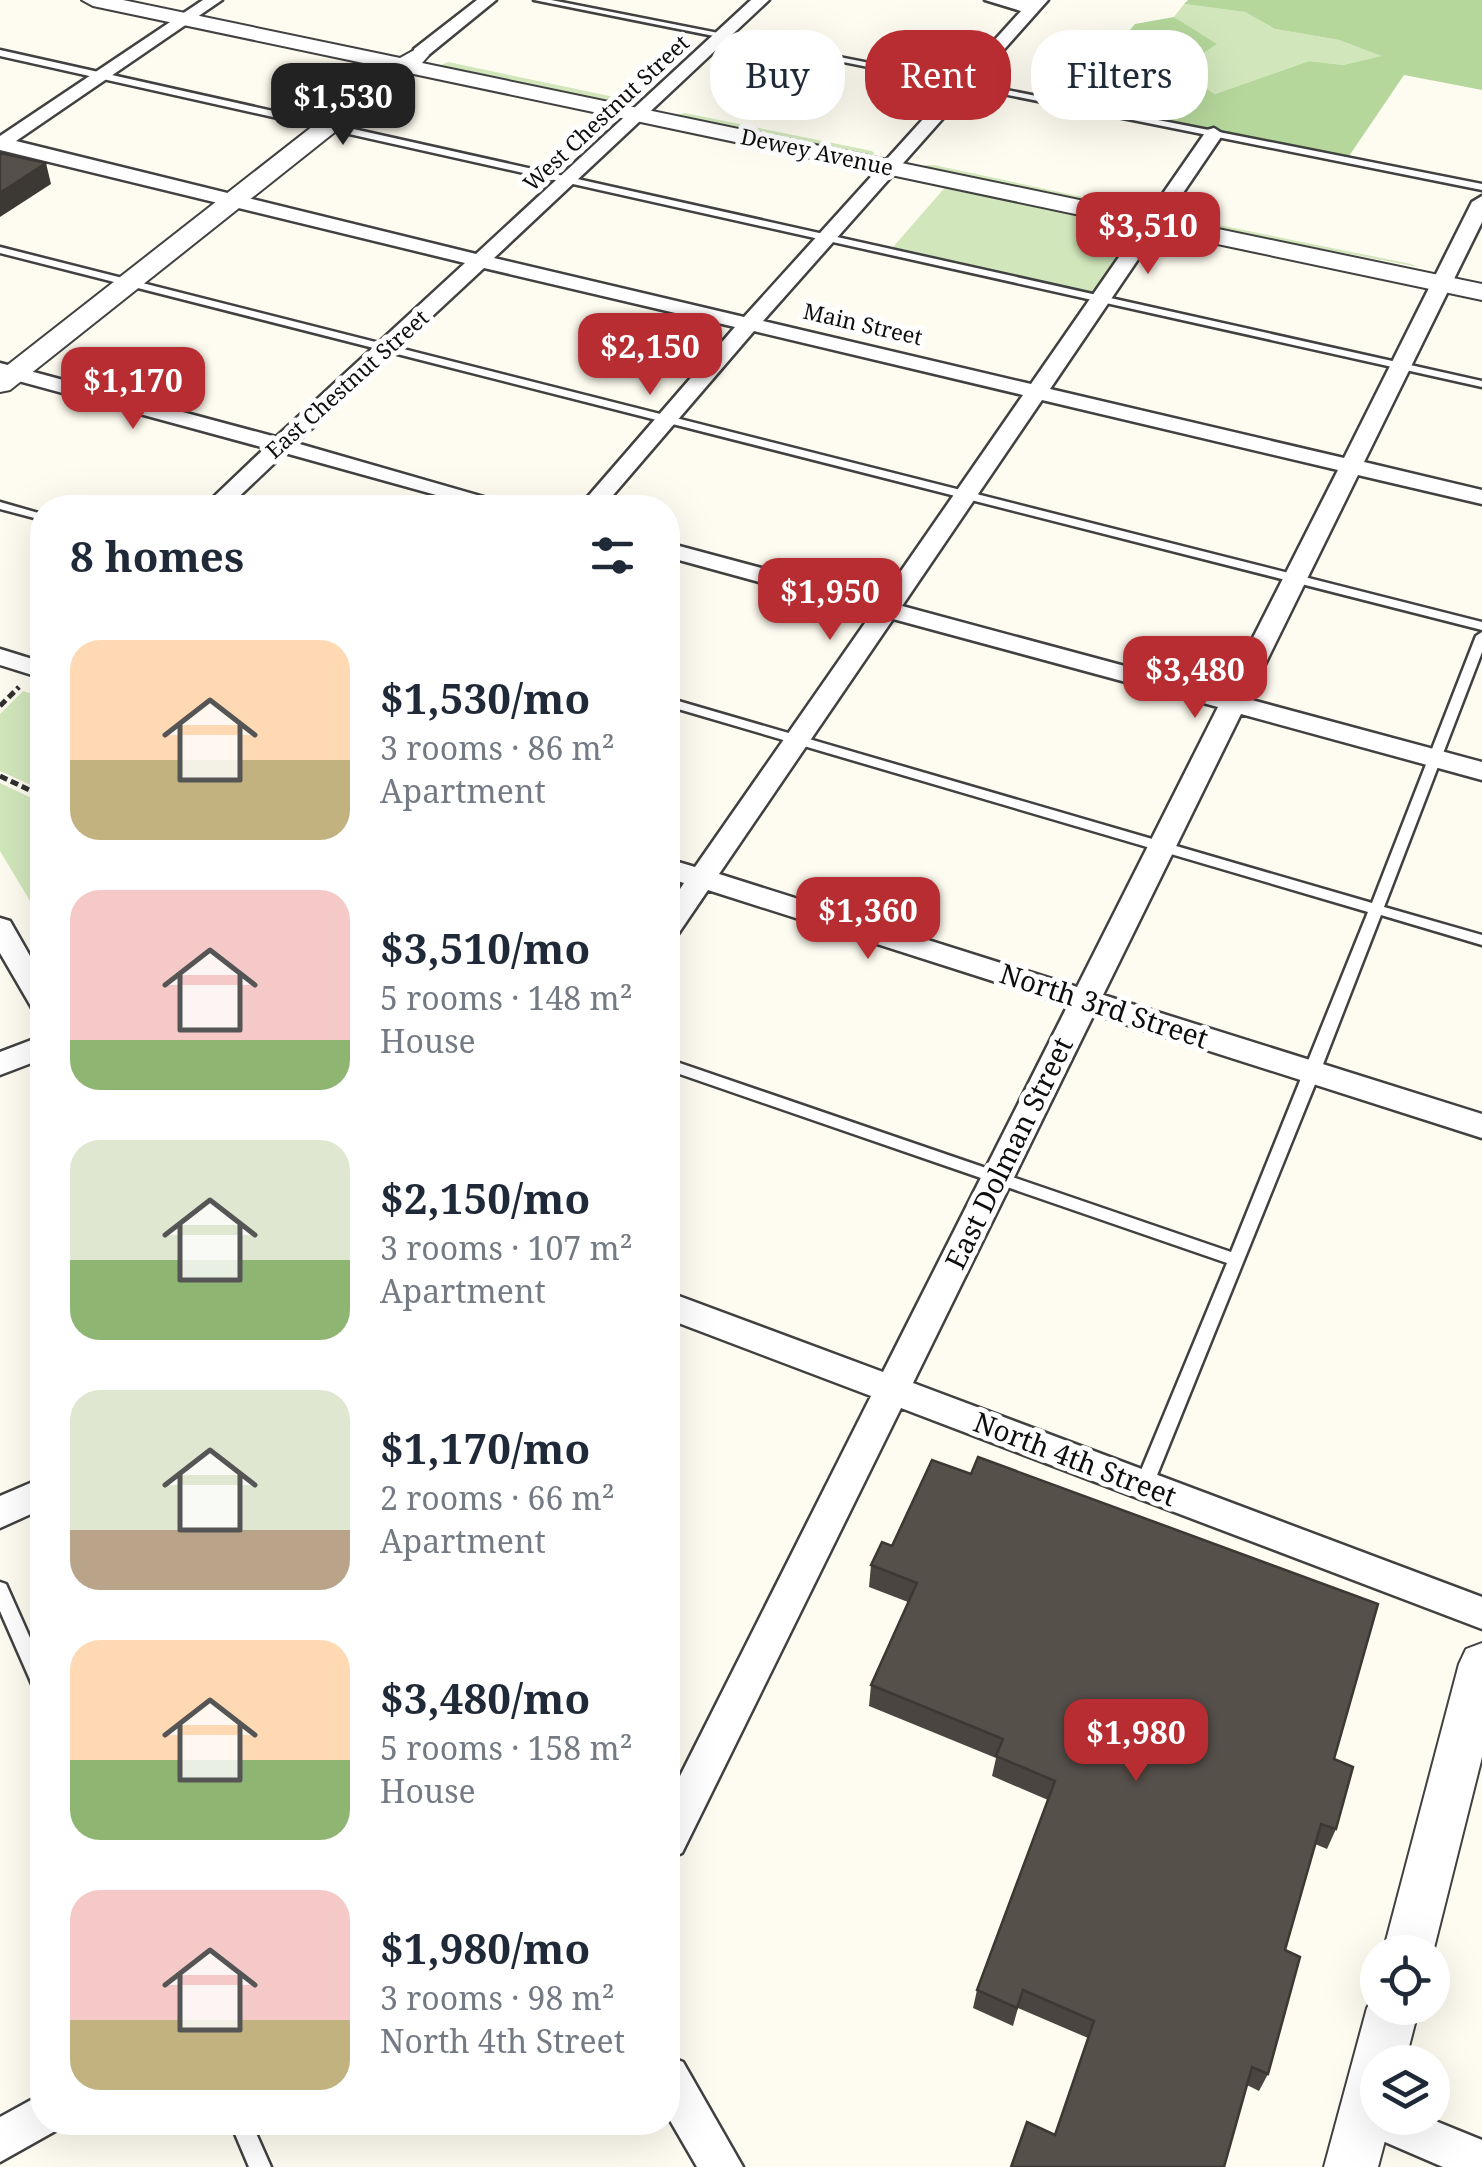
<!DOCTYPE html>
<meta charset="utf-8">
<style>
:root{--surface:#fff;--page:#f2f2f3;--text:#1f2937;--muted:#747a83;--accent:#b72d32}
body{margin:0;font-family:"Noto Serif",serif;background:var(--page);color:var(--text);height:100vh;display:flex;flex-direction:column;font-size:38px;white-space:nowrap}
*{box-sizing:border-box;margin:0}
p{font-size:32px;color:var(--muted)}
.icon{flex:none;width:55px;height:55px;fill:none;stroke:currentColor;stroke-width:2;stroke-linecap:round;stroke-linejoin:round}
.map{position:relative;flex:1;overflow:hidden}
.side{position:absolute;left:30px;top:495px;width:650px;height:1640px;display:flex;flex-direction:column;background:var(--surface);border-radius:40px;box-shadow:0 10px 40px #0002}
.side>*{flex:none}
.top-card{position:absolute;left:710px;top:30px;width:620px;height:90px;display:flex;gap:20px}
.fabs{position:absolute;left:1360px;top:1935px;display:grid;gap:20px}
.fabs a{display:grid;place-items:center;width:90px;height:90px;border-radius:50%;background:var(--surface);box-shadow:0 10px 40px #0002;font-size:50px}
.price{position:absolute;translate:-50% -85px;padding:0 22px;border-radius:20px;background:var(--accent);color:#fff;font-size:32px;line-height:65px;filter:drop-shadow(0 2px 5px #0008)}
.price::after{content:'';position:absolute;left:50%;top:60px;width:30px;height:22px;margin-left:-15px;background:inherit;clip-path:polygon(0 0,100% 0,50% 100%)}
.price.selected{background:#222;color:#fff}
ul{padding:0;list-style:none}
li{display:flex;align-items:center;gap:30px;height:250px;padding:0 40px}
li span{display:grid;place-items:center;flex:none;width:280px;height:200px;border-radius:30px;color:#555}
li>.icon{margin-inline-start:auto}
span .icon{width:120px;height:120px;fill:#fffc;stroke-width:1}
li b{font-size:42px}
h2{display:flex;justify-content:space-between;align-items:center;height:120px;padding:0 40px;font-size:42px}
.chip{padding:0 35px;border-radius:40px;background:var(--surface);box-shadow:0 10px 40px #0002;font-size:35px;line-height:90px}
.chip.selected{background:var(--accent);color:#fff}
.map>svg:first-child{display:block}
</style>
<div class="map">
<svg width="1482" height="2167" viewBox="0 0 1482 2167">
<rect width="100%" height="100%" fill="#fefcf0"/>
<path fill="#d1e7bb" d="M1184,4l61,8 30,17 64,11 45,16 -41,9 -34,-4 -94,33 -37,-24 38,-26 -42,-27z
M448,62l171,36 3,3 -8,3 -176,-38z
M685,113l187,38 3,3 -10,3 -190,-42z
M926,165h8l200,43 -8,4 -202,-43z
M948,184l179,39 7,12 -40,58 -201,-46z
M1199,221l212,43 7,3 -221,-42z
M23,691l19,6v93l-42,-19v-57z
M0,783l42,20v118l-42,-70z"/>
<path fill="#b5d79b" d="M1188,0h294v90l-78,-15 -59,87 -279,-56 69,-82 39,-7 43,27 -39,26 37,24 94,-33 34,4 39,-9 -43,-16 -64,-11 -30,-17 -61,-8z"/>
<g fill="none" stroke-linecap="round" stroke-linejoin="round">
<defs>
<path id="service" d="M534,0h17l931,184v6z
M0,50l1482,331v6l-1482,-331z
M0,247l1482,375v8l-1482,-377z
M0,502l42,12v6l-42,-11z
M1482,632v20l-98,255 98,28v10l-101,-30 -61,157 -167,413 -3,5 -6,3 -6,-3 -3,-5 92,-222 -559,-193v-11l563,193 137,-340 -700,-206v-8l704,205 104,-267z
M0,1582l6,2 36,81v29l-7,-3 -35,-80z
M230,2122h21l20,45h-22z"/>
<path id="minor" d="M203,0h19l-206,141 460,113 275,-254h18l-275,258 250,59 277,-306 -36,-11h63l-285,321 268,63 176,-254 7,-2 9,6 -173,255 294,69 128,-256 10,-6v26l-118,240 118,28v14l-124,-29 -110,224 234,63v18l-241,-66 -138,281 379,119v24l-388,-124 -181,369 569,214v32l-581,-221 -219,445 -14,6v-59l203,-404 -203,-77v-27l215,80 185,-367 -360,-115 -30,44 -10,3v-30l16,-24 -16,-5v-19l27,8 177,-254 -204,-56v-14l213,57 142,-205 -269,-64 -152,177h-24l157,-181 -251,-59 -188,175 226,65h-39l-198,-55 -58,55h-25l63,-60 -265,-72v-13l276,74 189,-174 -465,-113v-14zM1042,400l296,70 -113,223 -323,-87zM893,619l325,88 -141,280 -358,-113z
M477,0h19l-70,57h-12v-8z
M0,649l42,13v16l-42,-13z
M0,918l10,3 32,56v34l-10,-3 -32,-55z
M42,1036v23l-42,16v-23z
M42,1478v31l-42,19v-32z
M668,2056l15,6 60,105h-46l-29,-50z
M42,2094v28h18l-3,8 -57,32v-45z
M1378,2097v21h50l54,22v27h-39l-79,-34 -6,-15 6,-15z"/>
<path id="tertiary" d="M82,0h41l277,58 18,-10 11,7 -7,8 1060,221v16l-1073,-227 -399,317 -10,2v-21l387,-303 -294,-62z
M1482,1643v114l-49,195h-50l76,-288 7,-15z
M1378,1989v19h41l-14,54h-27v56h13l-13,49h-54l43,-159z"/>
</defs>
<use href="#service" stroke="#414141" stroke-width="5"/>
<use href="#minor" stroke="#414141" stroke-width="5"/>
<use href="#tertiary" stroke="#414141" stroke-width="4"/>
<path stroke="#303030" stroke-width="5" stroke-dasharray="8 4" stroke-linecap="butt" d="M0,706l19,-19
M0,776l42,20"/>
<use href="#service" fill="#fff" fill-rule="evenodd"/>
<use href="#minor" fill="#fff" fill-rule="evenodd"/>
<use href="#tertiary" fill="#fff" fill-rule="evenodd"/>
</g>
<path fill="#4a4540" d="M882,1542l452,217 2,70 -9,20 -12,-5 -30,106 -17,124 -9,17 -12,-6 -192,50 33,-97 -70,-30 -5,18 -40,-18 4,-18 71,-190 -56,-24 4,-18 -127,-52 2,-21 37,-83 -39,-15 2,-22z"/>
<path fill="#3c3834" d="M46,163l5,21 -51,33v-24z"/>
<path fill="#56504b" stroke="#3c3834" stroke-width="2.5" d="M0,153l46,10 -46,30z
M978,1457l400,147 -44,155 19,8 -17,62 -15,-5 -36,126 15,7 -32,117 -16,-7 -28,100h-213l16,-45 28,13 39,-114 -71,-31 -6,18 -40,-18 78,-209 -59,-25 7,-17 -132,-54 46,-102 -46,-18 11,-23 10,4 40,-86 39,14z"/>
<g text-anchor="middle" stroke-width="10" stroke-linejoin="round" paint-order="stroke">
<g font-size="22" fill="#0e0e0e" stroke="#fff">
<text transform="translate(606 113) rotate(-43)" y="8">West Chestnut Street</text>
<text transform="translate(817 152) rotate(12)" y="8">Dewey Avenue</text>
<text transform="translate(863 324) rotate(13)" y="8">Main Street</text>
<text transform="translate(347 384) rotate(-42)" y="8">East Chestnut Street</text>
</g>
<g font-size="28" fill="#0e0e0e" stroke="#fff">
<text transform="translate(1104 1006) rotate(18)" y="10">North 3rd Street</text>
<text transform="translate(1009 1153) rotate(-64)" y="10">East Dolman Street</text>
<text transform="translate(1075 1459) rotate(21)" y="10">North 4th Street</text>
</g>
</g>
</svg>
<div class="fabs">
<a><svg class="icon" aria-label="locate" viewBox="0 0 24 24"><circle cx="12" cy="12" r="6"/><path d="M12 2v4M12 18v4M2 12h4M18 12h4"/></svg></a>
<a><svg class="icon" aria-label="layers" viewBox="0 0 24 24"><path d="M12 4l9 5-9 5-9-5zM3 14l9 5 9-5"/></svg></a>
</div>
<b class="price selected" style="left:343px;top:148px">$1,530</b>
<b class="price" style="left:1148px;top:277px">$3,510</b>
<b class="price" style="left:650px;top:398px">$2,150</b>
<b class="price" style="left:133px;top:432px">$1,170</b>
<b class="price" style="left:830px;top:643px">$1,950</b>
<b class="price" style="left:1195px;top:721px">$3,480</b>
<b class="price" style="left:868px;top:962px">$1,360</b>
<b class="price" style="left:1136px;top:1784px">$1,980</b>
<div class="top-card">
<a class="chip">Buy</a>
<a class="chip selected">Rent</a>
<a class="chip">Filters</a>
</div>
<section class="side">
<h2>8 homes<svg class="icon" aria-label="filters" viewBox="0 0 24 24"><path d="M4 7h16M4 17h16"/><circle cx="9" cy="7" r="2"/><circle cx="15" cy="17" r="2"/></svg></h2>
<ul>
<li><span style="background:linear-gradient(#ffd9b3 60%,#c2b280 0)"><svg class="icon" aria-label="home" viewBox="0 0 24 24"><path d="M3 11l9-7 9 7M6 9v11h12V9"/></svg></span><div><b>$1,530/mo</b><p>3 rooms · 86 m²</p><p>Apartment</p></div></li>
<li><span style="background:linear-gradient(#f6c9c9 75%,#8fb573 0)"><svg class="icon" aria-label="home" viewBox="0 0 24 24"><path d="M3 11l9-7 9 7M6 9v11h12V9"/></svg></span><div><b>$3,510/mo</b><p>5 rooms · 148 m²</p><p>House</p></div></li>
<li><span style="background:linear-gradient(#dfe7d0 60%,#8fb573 0)"><svg class="icon" aria-label="home" viewBox="0 0 24 24"><path d="M3 11l9-7 9 7M6 9v11h12V9"/></svg></span><div><b>$2,150/mo</b><p>3 rooms · 107 m²</p><p>Apartment</p></div></li>
<li><span style="background:linear-gradient(#dfe7d0 70%,#b9a48a 0)"><svg class="icon" aria-label="home" viewBox="0 0 24 24"><path d="M3 11l9-7 9 7M6 9v11h12V9"/></svg></span><div><b>$1,170/mo</b><p>2 rooms · 66 m²</p><p>Apartment</p></div></li>
<li><span style="background:linear-gradient(#ffd9b3 60%,#8fb573 0)"><svg class="icon" aria-label="home" viewBox="0 0 24 24"><path d="M3 11l9-7 9 7M6 9v11h12V9"/></svg></span><div><b>$3,480/mo</b><p>5 rooms · 158 m²</p><p>House</p></div></li>
<li><span style="background:linear-gradient(#f6c9c9 65%,#c2b280 0)"><svg class="icon" aria-label="home" viewBox="0 0 24 24"><path d="M3 11l9-7 9 7M6 9v11h12V9"/></svg></span><div><b>$1,980/mo</b><p>3 rooms · 98 m²</p><p>North 4th Street</p></div></li>
</ul>
</section>
</div>
